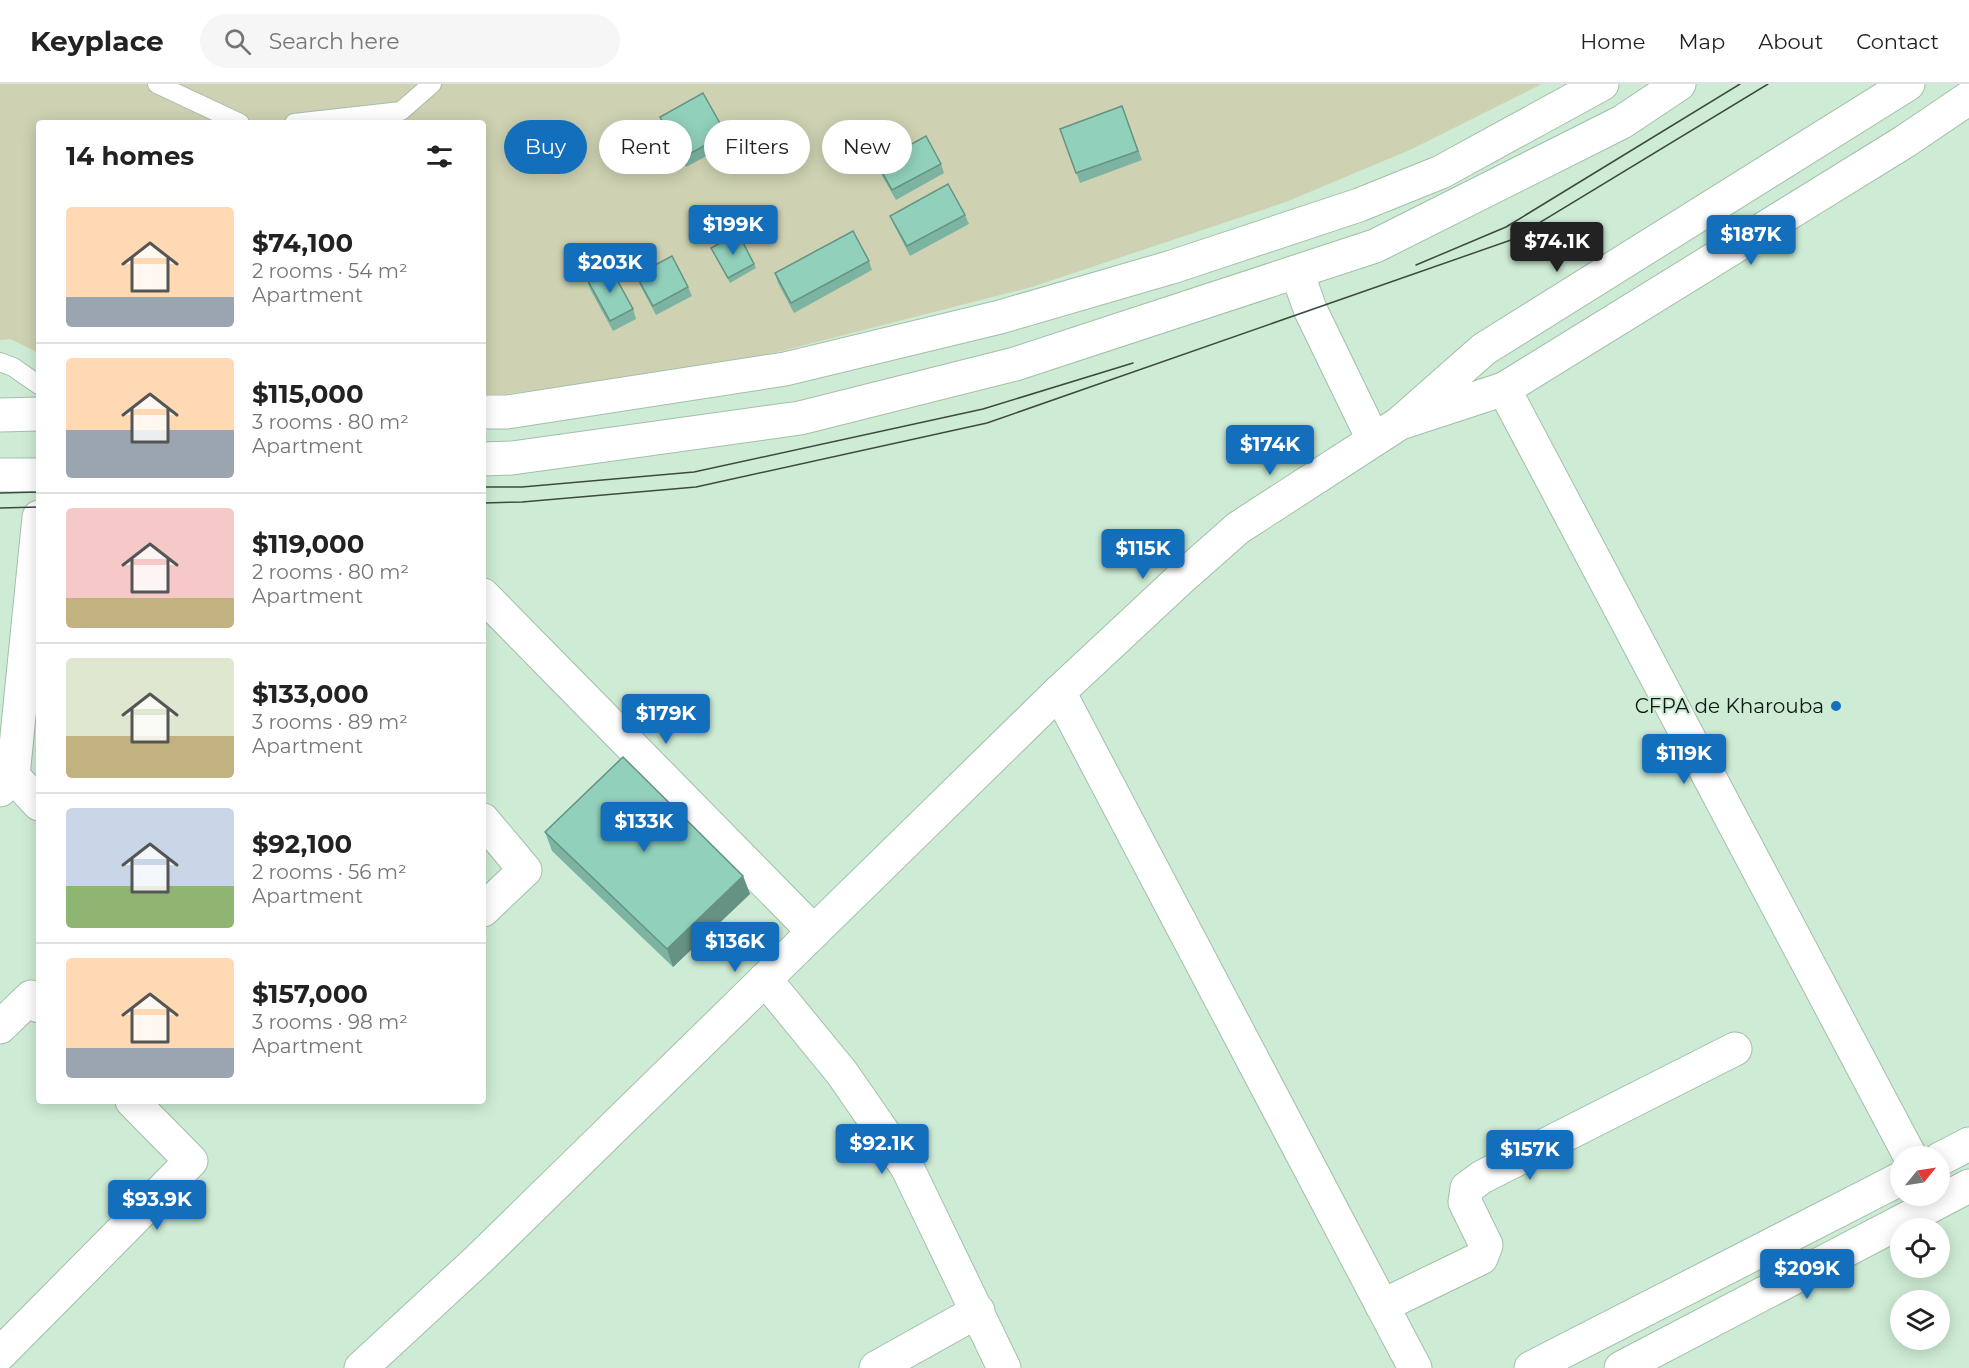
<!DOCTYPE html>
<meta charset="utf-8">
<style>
:root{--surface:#fff;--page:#f6f6f6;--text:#222;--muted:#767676;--line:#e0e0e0;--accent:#136ebb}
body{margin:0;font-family:Montserrat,sans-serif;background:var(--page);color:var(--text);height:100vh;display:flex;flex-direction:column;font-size:22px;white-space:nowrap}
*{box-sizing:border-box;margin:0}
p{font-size:20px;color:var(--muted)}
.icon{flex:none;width:33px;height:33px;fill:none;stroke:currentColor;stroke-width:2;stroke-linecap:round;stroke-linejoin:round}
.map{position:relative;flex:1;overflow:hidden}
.side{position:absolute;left:36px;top:36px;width:450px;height:984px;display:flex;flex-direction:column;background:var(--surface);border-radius:6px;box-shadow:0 3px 15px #0003}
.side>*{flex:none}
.top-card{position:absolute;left:504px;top:36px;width:570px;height:54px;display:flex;gap:12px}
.needle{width:39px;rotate:60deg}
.fabs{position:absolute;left:1890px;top:1062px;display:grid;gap:12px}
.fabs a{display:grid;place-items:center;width:60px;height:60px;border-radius:50%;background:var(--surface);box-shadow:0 3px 15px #0003;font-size:30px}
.price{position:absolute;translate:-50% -51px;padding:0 14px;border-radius:6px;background:var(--accent);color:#fff;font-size:20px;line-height:39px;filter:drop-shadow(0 2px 3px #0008)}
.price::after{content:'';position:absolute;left:50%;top:36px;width:18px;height:14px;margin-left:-9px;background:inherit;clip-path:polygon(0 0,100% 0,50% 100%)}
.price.current{background:#222;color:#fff}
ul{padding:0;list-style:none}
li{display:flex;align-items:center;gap:18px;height:150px;padding:0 30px}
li+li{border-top:2px solid var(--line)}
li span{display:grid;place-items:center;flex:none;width:168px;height:120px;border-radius:6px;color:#555}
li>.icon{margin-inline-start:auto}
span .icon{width:72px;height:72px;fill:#fffc;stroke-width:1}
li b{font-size:26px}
h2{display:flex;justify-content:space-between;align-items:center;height:72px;padding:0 30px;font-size:26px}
.pill{padding:0 21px;border-radius:27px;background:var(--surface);box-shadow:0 3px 15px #0003;font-size:21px;line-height:54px}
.pill.current{background:var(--accent);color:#fff}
header{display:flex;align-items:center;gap:36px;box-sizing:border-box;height:84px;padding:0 30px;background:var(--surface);border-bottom:2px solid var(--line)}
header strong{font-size:28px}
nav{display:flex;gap:33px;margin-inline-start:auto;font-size:21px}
.search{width:420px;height:54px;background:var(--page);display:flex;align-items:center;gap:15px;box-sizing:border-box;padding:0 21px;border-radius:33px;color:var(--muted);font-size:22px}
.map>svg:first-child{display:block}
</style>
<header>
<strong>Keyplace</strong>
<div class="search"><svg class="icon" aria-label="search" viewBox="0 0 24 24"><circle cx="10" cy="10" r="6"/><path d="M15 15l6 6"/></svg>Search here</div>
<nav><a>Home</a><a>Map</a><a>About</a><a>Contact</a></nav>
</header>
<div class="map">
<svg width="1969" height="1284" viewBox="0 0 1969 1284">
<rect width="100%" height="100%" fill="#ceecd5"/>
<path fill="#ced2b2" d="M0,0h1542l-130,65 -126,53 -254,85 -305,78 -220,29h-24v-271h-444v230l-29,-14 -10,1z"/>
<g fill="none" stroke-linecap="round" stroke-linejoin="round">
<defs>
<path id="service" d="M157,0l83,39
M294,39l107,-12 31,-27
M0,278l13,5 26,18"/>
<path id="minor" d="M1504,305l406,767
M483,511l331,337
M1059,608l356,676
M13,692l26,28
M0,706l13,-14 26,-259
M483,736l42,50 -42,40
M765,895l77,94 65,94 97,201
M0,943l31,-30 8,9
M1940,1075l29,-15
M1382,1222l99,-48 5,-13 -21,-43 2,-14 15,-11 253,-128
M0,1270l191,-193 -59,-60
M876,1284l102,-57
M1531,1284l369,-189
M1621,1284l348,-182"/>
<path id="tertiary" d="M1908,0l-424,265 -84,74 104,-34 400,-247 65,-44
M361,1284l117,-108 581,-568 119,-111 60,-53 162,-105"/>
<path id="trunk" d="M1297,188l13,37 63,130
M483,328h24l278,-43 215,-52 172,-50 187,-62 82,-33 161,-88
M0,331l39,-1
M483,375l29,-1 288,-40 215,-54 360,-118 247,-124 57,-38
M0,391h39"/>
</defs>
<use href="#service" stroke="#a2bfa9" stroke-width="20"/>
<use href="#minor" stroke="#a2bfa9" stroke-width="35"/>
<use href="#tertiary" stroke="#a2bfa9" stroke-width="35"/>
<use href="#trunk" stroke="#a2bfa9" stroke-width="35"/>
<use href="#service" stroke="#fff" stroke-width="18"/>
<use href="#minor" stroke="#fff" stroke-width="33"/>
<use href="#tertiary" stroke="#fff" stroke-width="33"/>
<use href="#trunk" stroke="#fff" stroke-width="33"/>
<path stroke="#3c4a3f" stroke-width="1.5" d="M1416,181l90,-38 234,-143
M483,403h39l172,-15 289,-63 150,-46
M0,409l39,-1
M483,419l39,-1 174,-15 291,-64 524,-183 257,-156
M0,424l39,-1"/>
</g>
<path fill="#7db4a1" d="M1122,22l20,54 -62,23 -20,-54z
M660,33l66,17 3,10 -43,23 -23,-41z
M877,79l64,1 3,9 -48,27 -16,-28z
M965,131l4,9 -59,32 -16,-31 -4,-9z
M711,164l43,16 2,4 -26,15z
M869,177l3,9 -78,43 -16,-30 -3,-10z
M636,191l52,12 4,9 -36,19 -16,-30z
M587,195l46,30 3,10 -23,12 -23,-42z
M545,748l198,44 7,18 -77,73 -121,-116z"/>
<path fill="#669283" d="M743,792l7,18 -77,73 -6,-18z"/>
<path fill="#91d1bb" stroke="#669283" stroke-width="1.5" d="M703,9l23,41 -44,24 -22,-41z
M1122,22l16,45 -62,22 -16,-44z
M926,52l15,28 -49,26 -15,-27z
M948,100l17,31 -58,31 -17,-30z
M853,147l16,30 -78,42 -16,-30z
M738,149l16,31 -26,14 -17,-30z
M672,172l16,31 -35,19 -17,-31z
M610,183l23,42 -23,12 -23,-42z
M623,673l120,119 -76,73 -122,-117z"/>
<circle fill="#136ebb" stroke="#ceecd5" stroke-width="2" cx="1836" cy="622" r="6"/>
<g text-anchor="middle" stroke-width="4.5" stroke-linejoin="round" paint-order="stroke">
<g font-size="20" fill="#0e1810" stroke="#ceecd5" text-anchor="end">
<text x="1824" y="629">CFPA de Kharouba</text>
</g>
</g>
</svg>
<div class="fabs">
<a><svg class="needle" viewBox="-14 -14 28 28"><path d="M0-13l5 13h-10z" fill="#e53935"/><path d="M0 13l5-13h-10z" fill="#767676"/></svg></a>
<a><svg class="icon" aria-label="locate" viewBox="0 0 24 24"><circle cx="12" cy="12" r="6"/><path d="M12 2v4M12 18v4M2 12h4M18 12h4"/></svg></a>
<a><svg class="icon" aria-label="layers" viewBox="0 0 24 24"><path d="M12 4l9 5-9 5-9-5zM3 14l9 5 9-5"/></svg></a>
</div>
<b class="price" style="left:733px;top:172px">$199K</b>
<b class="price" style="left:1751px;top:182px">$187K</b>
<b class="price current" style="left:1557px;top:189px">$74.1K</b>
<b class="price" style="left:610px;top:210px">$203K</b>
<b class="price" style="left:1270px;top:392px">$174K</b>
<b class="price" style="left:1143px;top:496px">$115K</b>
<b class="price" style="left:666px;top:661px">$179K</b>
<b class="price" style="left:1684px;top:701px">$119K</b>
<b class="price" style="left:644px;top:769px">$133K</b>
<b class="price" style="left:735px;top:889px">$136K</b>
<b class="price" style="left:882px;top:1091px">$92.1K</b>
<b class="price" style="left:1530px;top:1097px">$157K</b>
<b class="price" style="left:157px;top:1147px">$93.9K</b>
<b class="price" style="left:1807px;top:1216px">$209K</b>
<div class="top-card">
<a class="pill current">Buy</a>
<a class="pill">Rent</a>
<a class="pill">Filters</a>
<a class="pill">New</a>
</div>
<section class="side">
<h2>14 homes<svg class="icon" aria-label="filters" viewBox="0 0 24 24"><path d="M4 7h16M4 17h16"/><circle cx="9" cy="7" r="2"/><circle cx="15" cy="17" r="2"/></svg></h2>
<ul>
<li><span style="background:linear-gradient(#ffd9b3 75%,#9aa5b1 0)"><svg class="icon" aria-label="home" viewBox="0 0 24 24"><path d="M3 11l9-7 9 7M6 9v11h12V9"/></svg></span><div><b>$74,100</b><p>2 rooms · 54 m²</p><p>Apartment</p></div></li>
<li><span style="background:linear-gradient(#ffd9b3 60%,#9aa5b1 0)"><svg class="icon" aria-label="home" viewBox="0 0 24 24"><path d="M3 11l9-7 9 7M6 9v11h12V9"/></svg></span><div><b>$115,000</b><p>3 rooms · 80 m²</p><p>Apartment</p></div></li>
<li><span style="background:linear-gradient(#f6c9c9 75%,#c2b280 0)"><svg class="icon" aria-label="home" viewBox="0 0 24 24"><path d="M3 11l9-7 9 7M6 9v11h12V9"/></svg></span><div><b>$119,000</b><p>2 rooms · 80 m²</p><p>Apartment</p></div></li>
<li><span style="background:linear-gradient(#dfe7d0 65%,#c2b280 0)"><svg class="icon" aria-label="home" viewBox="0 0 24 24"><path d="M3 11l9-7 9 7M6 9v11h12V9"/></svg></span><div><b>$133,000</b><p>3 rooms · 89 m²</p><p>Apartment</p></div></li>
<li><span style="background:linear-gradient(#c9d6e8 65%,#8fb573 0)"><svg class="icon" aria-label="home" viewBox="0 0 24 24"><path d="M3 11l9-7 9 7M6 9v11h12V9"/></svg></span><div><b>$92,100</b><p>2 rooms · 56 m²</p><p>Apartment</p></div></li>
<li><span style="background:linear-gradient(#ffd9b3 75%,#9aa5b1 0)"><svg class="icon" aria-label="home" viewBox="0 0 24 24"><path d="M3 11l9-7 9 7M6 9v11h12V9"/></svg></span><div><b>$157,000</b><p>3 rooms · 98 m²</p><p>Apartment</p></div></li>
</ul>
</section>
</div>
